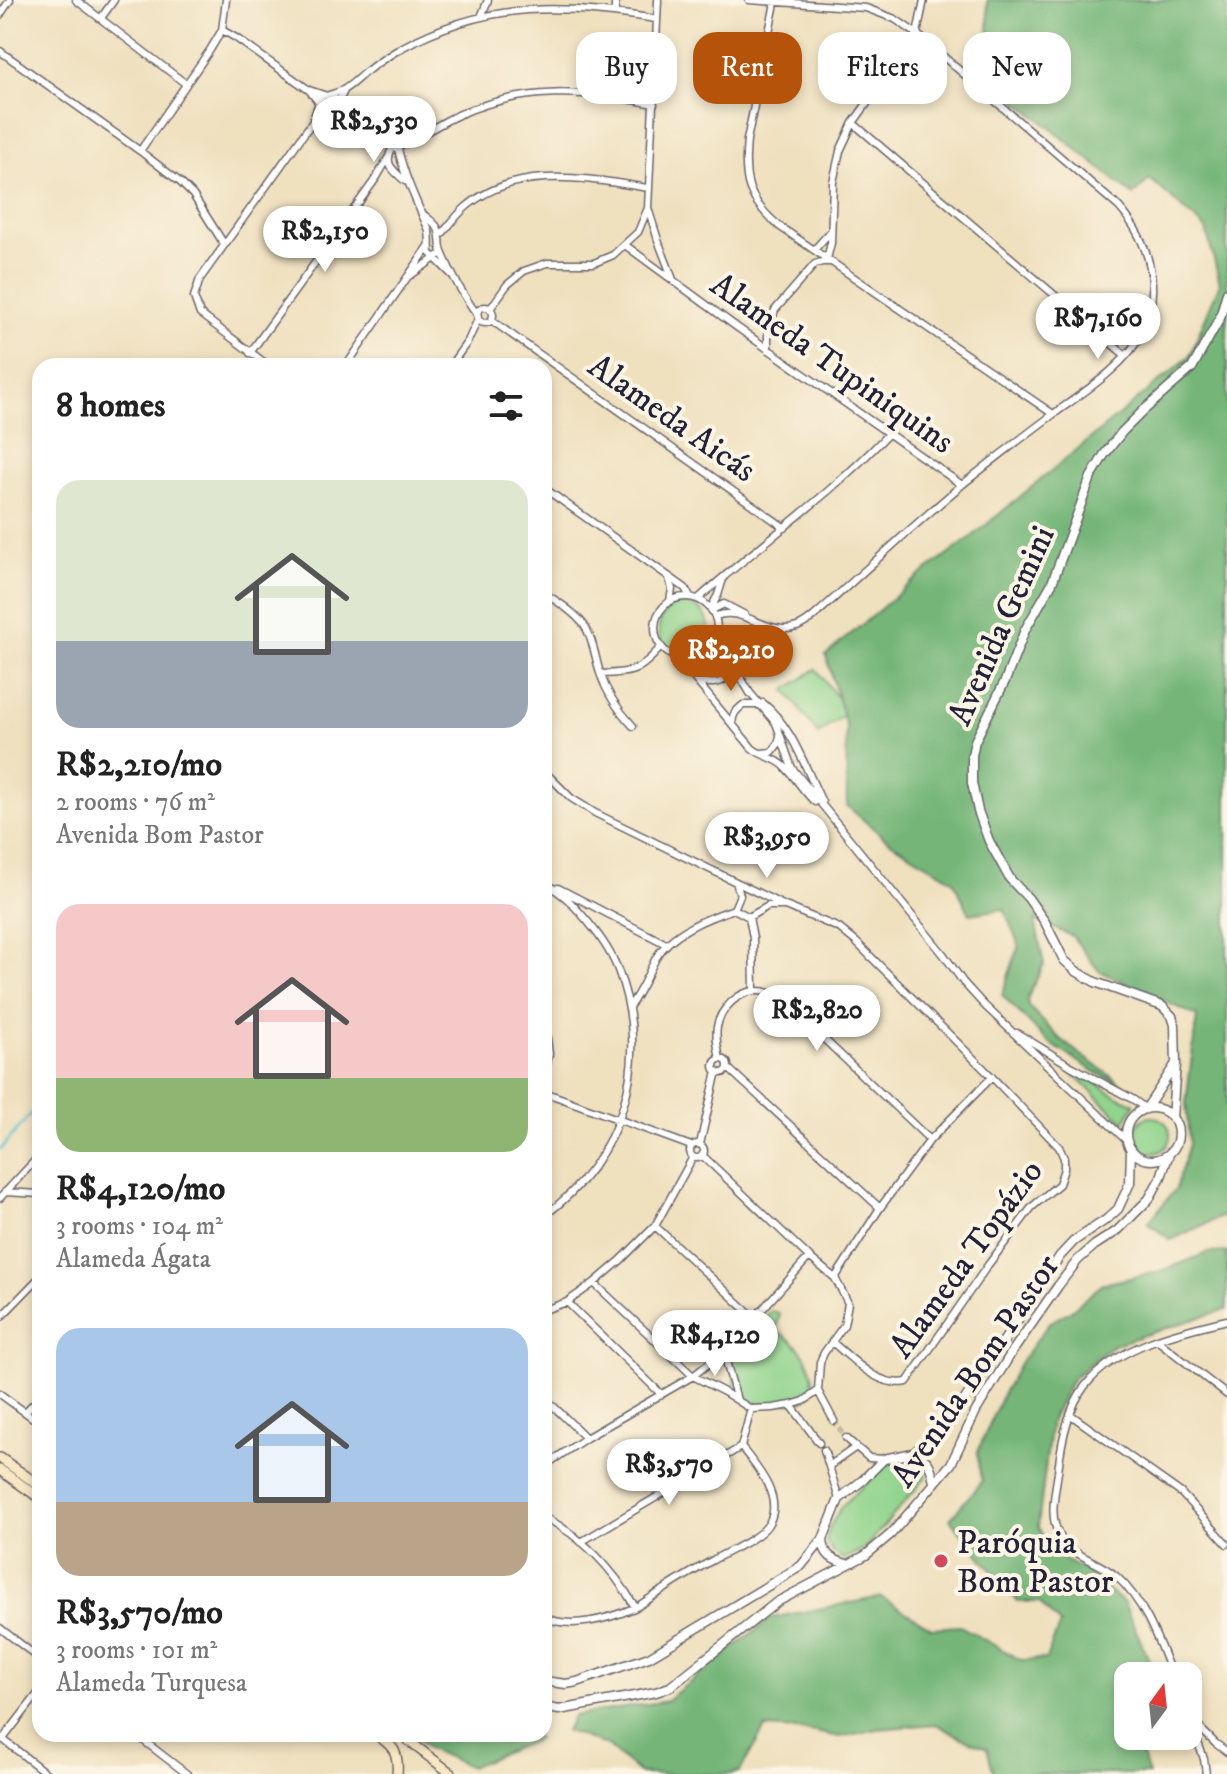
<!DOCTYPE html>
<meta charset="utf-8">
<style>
:root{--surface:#fff;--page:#f2f2f2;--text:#222;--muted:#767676;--accent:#b45309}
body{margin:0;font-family:"IM FELL DW Pica",serif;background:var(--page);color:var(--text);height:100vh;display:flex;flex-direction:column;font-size:30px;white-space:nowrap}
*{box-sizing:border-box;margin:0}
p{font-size:26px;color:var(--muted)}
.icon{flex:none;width:44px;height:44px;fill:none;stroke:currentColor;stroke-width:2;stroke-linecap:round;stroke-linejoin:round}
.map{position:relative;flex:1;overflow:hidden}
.drawer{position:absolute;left:32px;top:358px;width:520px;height:1384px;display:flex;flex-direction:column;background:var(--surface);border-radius:24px;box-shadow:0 4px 12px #0003}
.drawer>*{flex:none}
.banner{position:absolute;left:576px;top:32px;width:530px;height:72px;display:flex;gap:16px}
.needle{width:52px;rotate:15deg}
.controls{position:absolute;left:1114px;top:1662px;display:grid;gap:16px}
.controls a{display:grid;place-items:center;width:88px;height:88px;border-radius:16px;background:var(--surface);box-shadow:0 4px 12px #0003;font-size:40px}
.price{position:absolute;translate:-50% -68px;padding:0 18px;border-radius:28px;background:#fff;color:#222;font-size:26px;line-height:52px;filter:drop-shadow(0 2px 4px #0008)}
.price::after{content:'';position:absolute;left:50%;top:48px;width:24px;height:18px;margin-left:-12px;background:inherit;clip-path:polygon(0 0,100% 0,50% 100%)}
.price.active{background:var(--accent);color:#fff}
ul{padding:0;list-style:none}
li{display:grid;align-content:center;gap:16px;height:424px;padding:0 24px}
li span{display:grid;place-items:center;height:248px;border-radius:24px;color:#555}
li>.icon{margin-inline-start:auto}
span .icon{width:144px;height:144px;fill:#fffc;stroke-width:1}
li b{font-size:34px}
h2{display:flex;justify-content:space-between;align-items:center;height:96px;padding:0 24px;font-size:34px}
.pill{padding:0 28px;border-radius:24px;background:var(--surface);box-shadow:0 4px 12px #0003;font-size:28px;line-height:72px}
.pill.active{background:var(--accent);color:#fff}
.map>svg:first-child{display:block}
</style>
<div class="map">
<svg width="1227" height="1774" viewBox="0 0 1227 1774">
<rect width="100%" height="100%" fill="#fcf5e5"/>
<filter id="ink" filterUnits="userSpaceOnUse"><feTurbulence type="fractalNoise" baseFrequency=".0125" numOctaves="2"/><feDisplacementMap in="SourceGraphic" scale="16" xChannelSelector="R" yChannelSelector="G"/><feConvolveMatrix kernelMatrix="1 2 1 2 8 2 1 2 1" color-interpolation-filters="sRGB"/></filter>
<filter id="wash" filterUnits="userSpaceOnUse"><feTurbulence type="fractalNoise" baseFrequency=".006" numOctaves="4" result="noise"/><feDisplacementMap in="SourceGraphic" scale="32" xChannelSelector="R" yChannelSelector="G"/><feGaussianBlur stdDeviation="1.8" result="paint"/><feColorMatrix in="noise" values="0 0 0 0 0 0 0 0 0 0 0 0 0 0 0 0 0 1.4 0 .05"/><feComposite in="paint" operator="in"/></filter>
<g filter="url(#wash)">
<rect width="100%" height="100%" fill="#efe0be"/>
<path fill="#91d48d" stroke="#5a7b64" stroke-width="2" d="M659 629a25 25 0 1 1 50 0a25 25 0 1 1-50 0Z
M816,669l32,43 -30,22 -32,-44z
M1071,1072h6l40,24 17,7v4l-10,15z
M1134 1135a18 18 0 1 1 36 0a18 18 0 1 1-36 0Z
M771,1311l9,3 -4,16c7,5 14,9 20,15 14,13 28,48 3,57 -7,2 -17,0 -25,1 -10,0 -21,3 -30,-5 -11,-10 -11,-27 -12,-41z
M917,1458l6,5 4,13 -62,72 -21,11 -10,-6 -8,-12 5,-16 10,-18 45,-43z"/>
<path fill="#74b678" stroke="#4b6c5a" stroke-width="2" d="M987,0h240v1214l-56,26 -23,-17 28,-35 13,-44 -3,-41 11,-87 -98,-45 -27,-35 -37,-16 9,44 -16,33 -1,8 35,36 71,51 -38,-20 -47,-30 -46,-47 17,-50 -15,-36 -34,5 -17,-34 -66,-40 -40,-34 -1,-79 -20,-72 92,-78 51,-38 220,-182 31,-74 -14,-54 -56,-50 -17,16 -117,-95 17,-22 -44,-42z
M1227,1252v58l-7,1 -107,34 -41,34 -21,41 -13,107 14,25 40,24 32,27 32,73h-28v23l-5,10 5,12v15h6l15,38h-155l-7,-26 -25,-10 -26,-14 -58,5 -38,8 -30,-6 -45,-3 -25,43 -7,3h-93l-32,-28 -42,-15 7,-15 93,-15 105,-83 110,-21 51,31 28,-2 61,34 25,-1 14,-35 -21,-22h-21l-68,-83 32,-38 -5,-28 27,-62 18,-31 27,-37 21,-12 33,-27 58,-13 47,-18z
M410,1734h125l3,5 -68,28 -41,-18z"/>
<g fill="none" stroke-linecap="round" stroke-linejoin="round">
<path stroke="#55bed1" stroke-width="2" d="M0,1150l40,-47"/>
</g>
</g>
<g filter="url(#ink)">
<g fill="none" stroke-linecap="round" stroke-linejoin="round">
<path stroke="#c6baa4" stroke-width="6" stroke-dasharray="6 3" stroke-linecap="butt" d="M834,1421l12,17"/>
<defs>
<path id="minor" d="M76,0l110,84
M658,0l-10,208 11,35 15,39
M775,3l-28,137c-4,40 0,59 32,86l274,188
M615,12v-12
M0,15l10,-15
M481,17l7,-17
M101,18l13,-18
M222,30l14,8 73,52 14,18 20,7 55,34c7,29 18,52 30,79 3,8 1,17 2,25l22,22
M0,51l140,100 40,31 13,13 31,49
M309,90l27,9 14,19
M313,121l23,-14 9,-18
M853,123l273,233
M140,151l70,-101 12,-20 4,-30
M405,181c-11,-10 -22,-17 -13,-32 24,-8 43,-24 66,-34 65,-29 128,-25 196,-11
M422,213c5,5 12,9 15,14 5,7 2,17 5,25 11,26 20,41 36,64
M440,236c8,-9 15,-19 25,-28 51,-45 123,-29 184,-20
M625,245l113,83 224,157
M814,250l17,-19
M827,259l4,-16 2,-61 7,-31 13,-28 64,-89 7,-34
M411,275l27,-19
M477 315a8 8 0 1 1 16 0a8 8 0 1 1-16 0Z
M490,309l17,-24 17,-14 23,-8h47l19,-8 25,-23 10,-24
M491,320l294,208
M768,349v-17l7,-22 40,-46 7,-2h7
M250,353l127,-176 11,-19
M269,366l-69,-52 -6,-17 6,-18 113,-158 7,-23c7,-3 15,-4 23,-8 9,-5 16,-13 24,-19 11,-9 24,-17 36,-24 85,-46 161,-43 253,-28
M346,366l83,-120
M450,366l18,-25 10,-22
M544,488l141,100 5,9
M669,578l3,11 -2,12
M544,593c14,9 30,19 40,32 9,13 11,32 16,48 7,21 18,37 33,53
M655 628a31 31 0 1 1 62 0a31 31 0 1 1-62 0Z
M698,599c63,-56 132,-103 190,-165
M711,608l7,-13 5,-16
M712,610l12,-6 21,11
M716,616c27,-11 52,21 81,11 6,-2 11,-6 16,-10 50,-44 99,-91 150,-133 30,-24 61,-48 92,-71 29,-21 72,-48 88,-82 19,-43 7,-89 -24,-124l-202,-173 -22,-15 -29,-11 -117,-8
M717,637l33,56 26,30 16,45 152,187 19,27 20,22 145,138
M678,659l74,89c10,9 24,9 33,19 11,11 19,25 30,35
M601,674c32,-1 38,-2 60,-27
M698,681c20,5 31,3 32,-21
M763,703c30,24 42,65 59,99
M733,724c-2,-9 4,-14 10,-19h18
M761,753l11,-1 6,-8 2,-8
M544,771l27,27 24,15 190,93 54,22 17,14 136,135 67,70 5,11v11l-5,15 -27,23 -44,58 -81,117c-29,6 -53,-22 -75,-40
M544,882c10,7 22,14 29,23 18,19 36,41 45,65 35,91 4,189 -74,246
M558,888l108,56
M734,909l6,-14 -4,-13
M749,917l4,21 1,52
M629,1007c12,-15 18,-32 27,-49 15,-26 51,-40 78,-49l15,8 19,-11h15
M544,1015l5,39 -5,23
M1017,1033l54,33 63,34 12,9
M720,1059c-2,-10 -5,-22 -3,-32 3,-18 22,-37 41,-36 9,0 16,4 24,8l148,141
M714 1066a7 7 0 1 1 14 0a7 7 0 1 1-14 0Z
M728,1068l152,140
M544,1092l147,54
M690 1151a7 7 0 1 1 14 0a7 7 0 1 1-14 0Z
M700,1144l17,-73
M5,1192l35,2
M0,1198l40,-43
M655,1226l100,92
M835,1278l45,-70 50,-68 62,-63
M594,1283l99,93 31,16 27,17 22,-1 18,-3 13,-4 14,-10 2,-29 4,-9 20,-28 4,-22 -13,-25 -26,-21 -107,-102
M567,1302l94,92
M544,1310l23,-8 27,-19 27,-23 34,-34 38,-69
M0,1318l40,-41
M1157,1340l70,55
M727,1349v16l10,35
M818,1391l16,30
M0,1394l40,29
M544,1397l42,41
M791,1405l28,38
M25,1412l15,-15
M1071,1415l110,78 46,51
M846,1438l23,20 15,1
M824,1450l15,49
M544,1466l42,-28 107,-62 34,-27 82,-92
M829,1466l27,-19
M544,1517c39,20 70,53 91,90
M581,1542l160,-95
M544,1617c26,13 64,2 90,-9 9,-4 17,-11 26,-16 17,-11 35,-22 53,-32 15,-9 48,-22 56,-37 15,-26 -13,-57 -28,-76l10,-38
M0,1628l40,31
M1172,1676c-14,-36 -27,-74 -56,-100 -17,-15 -44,-20 -55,-38 -13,-20 -6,-44 -3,-66 3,-29 9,-63 27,-86 31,-40 95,-55 142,-66
M1188,1715l16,44 2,15
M1192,1720l23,23 12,9
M135,1734l52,40
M0,1737l47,37
M3,1739l37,-48"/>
<path id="tertiary" d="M1126 1134a26 26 0 1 1 52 0a26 26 0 1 1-52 0Z
M1146,1109l29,-44
M1172,1118l4,-54 -1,-39 -3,-9 -10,-10 -67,-24 -19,-11 -12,-11 -19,-38 -17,-24 -18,-19 -21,-38 -11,-30 -6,-28v-28l3,-14 30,-60 20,-51 27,-47 39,-106 13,-22 18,-23 21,-21 49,-43 28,-50 7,-26
M913,1453c16,6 18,13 21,29
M823,1540c1,15 9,20 24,24
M544,1681l22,3 11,-2 72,-25 152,-91 22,-27 16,-40 24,-19 21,-21 29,-6 35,-28 112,-169 14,-15 33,-22 11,-10 12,-26 1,-34
M544,1707l15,3 97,-18 14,-5 107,-85 89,-47 25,-21 60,-70 25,-53 36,-59 46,-66 20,-26 17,-15 22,-14 32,-32 12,-22 8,-23"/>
<path id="secondary" d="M0,1458l40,28
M0,1470l40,28
M376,1734c17,12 23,17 21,40
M405,1734l5,8 42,32"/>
</defs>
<use href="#minor" stroke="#6a6469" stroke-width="9"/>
<use href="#tertiary" stroke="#6a6469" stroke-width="11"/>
<use href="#secondary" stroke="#6a6469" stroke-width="12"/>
<use href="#minor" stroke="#fff" stroke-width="6"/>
<use href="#tertiary" stroke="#fff" stroke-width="8"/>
<use href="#secondary" stroke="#f9e7c3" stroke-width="9"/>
</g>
</g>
<circle fill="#d1495b" stroke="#fcf5e5" stroke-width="3" cx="941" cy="1561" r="8"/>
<g text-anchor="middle" stroke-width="8" stroke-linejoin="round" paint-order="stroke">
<g font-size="34" fill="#22223b" stroke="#fcf5e5">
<text transform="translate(833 362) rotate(35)" y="12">Alameda Tupiniquins</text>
<text transform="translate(673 417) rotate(35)" y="12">Alameda Aicás</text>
<text transform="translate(1000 625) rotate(-66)" y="12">Avenida Gemini</text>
<text transform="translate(965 1258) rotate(-54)" y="12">Alameda Topázio</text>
<text transform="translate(974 1370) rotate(-56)" y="12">Avenida Bom Pastor</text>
</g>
<g font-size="34" fill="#22223b" stroke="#fcf5e5" text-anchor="start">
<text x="957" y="1553">Paróquia<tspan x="957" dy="39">Bom Pastor</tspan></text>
</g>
</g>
</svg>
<div class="controls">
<a><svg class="needle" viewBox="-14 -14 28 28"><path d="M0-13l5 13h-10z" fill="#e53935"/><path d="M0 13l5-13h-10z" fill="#767676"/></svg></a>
</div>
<b class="price" style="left:374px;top:164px">R$2,530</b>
<b class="price" style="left:325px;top:274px">R$2,150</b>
<b class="price" style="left:1098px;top:361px">R$7,160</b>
<b class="price active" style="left:731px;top:693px">R$2,210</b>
<b class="price" style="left:767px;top:880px">R$3,950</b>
<b class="price" style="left:817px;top:1053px">R$2,820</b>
<b class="price" style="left:715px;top:1378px">R$4,120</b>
<b class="price" style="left:669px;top:1507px">R$3,570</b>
<div class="banner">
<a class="pill">Buy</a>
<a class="pill active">Rent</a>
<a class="pill">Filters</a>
<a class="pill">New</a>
</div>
<section class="drawer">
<h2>8 homes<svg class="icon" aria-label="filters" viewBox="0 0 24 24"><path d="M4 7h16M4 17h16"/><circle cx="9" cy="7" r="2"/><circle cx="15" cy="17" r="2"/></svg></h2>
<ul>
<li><span style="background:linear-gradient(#dfe7d0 65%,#9aa5b1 0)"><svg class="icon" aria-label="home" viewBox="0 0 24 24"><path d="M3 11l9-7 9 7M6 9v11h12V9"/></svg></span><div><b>R$2,210/mo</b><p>2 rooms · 76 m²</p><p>Avenida Bom Pastor</p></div></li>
<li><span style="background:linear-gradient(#f6c9c9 70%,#8fb573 0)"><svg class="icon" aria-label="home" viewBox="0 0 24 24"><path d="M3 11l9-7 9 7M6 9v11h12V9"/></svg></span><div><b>R$4,120/mo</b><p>3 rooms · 104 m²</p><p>Alameda Ágata</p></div></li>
<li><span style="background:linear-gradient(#a9c7e8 70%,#b9a48a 0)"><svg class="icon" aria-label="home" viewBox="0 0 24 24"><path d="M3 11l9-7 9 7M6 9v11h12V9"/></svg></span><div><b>R$3,570/mo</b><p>3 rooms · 101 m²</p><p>Alameda Turquesa</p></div></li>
</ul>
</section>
</div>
